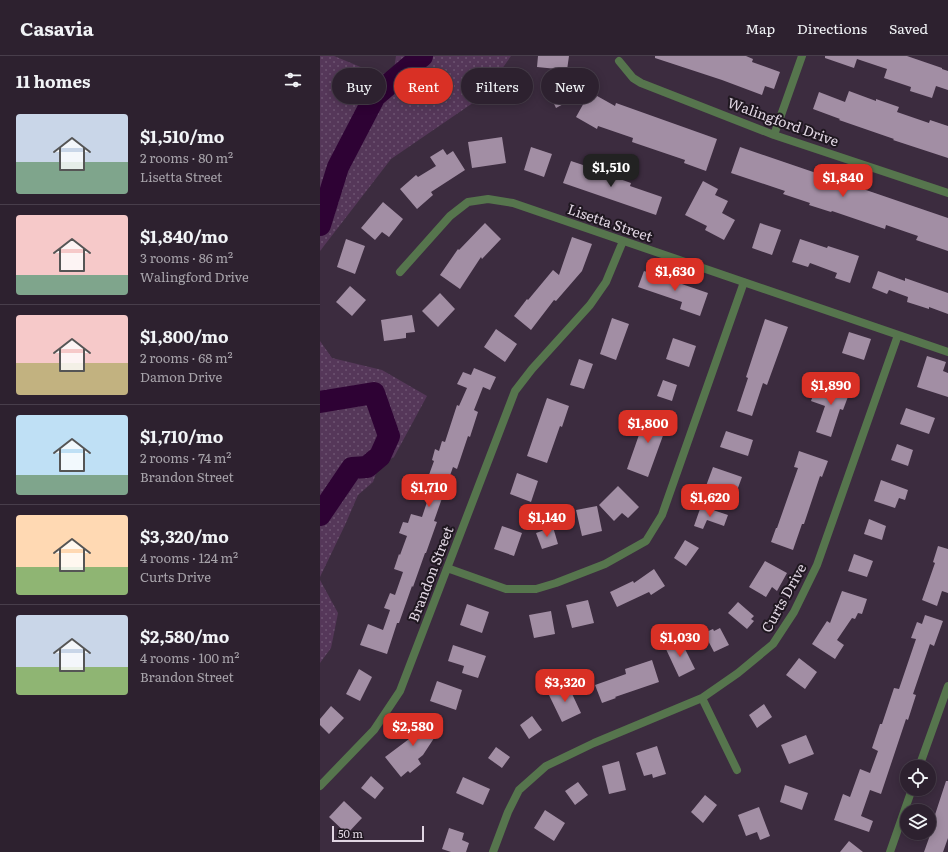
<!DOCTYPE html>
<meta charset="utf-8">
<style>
:root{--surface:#2d212f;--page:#352937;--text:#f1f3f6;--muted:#a7a3aa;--line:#483e4b;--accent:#d93025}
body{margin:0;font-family:Literata,serif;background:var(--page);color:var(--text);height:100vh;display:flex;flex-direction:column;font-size:15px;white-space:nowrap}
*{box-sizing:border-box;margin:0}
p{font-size:13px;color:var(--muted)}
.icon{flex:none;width:22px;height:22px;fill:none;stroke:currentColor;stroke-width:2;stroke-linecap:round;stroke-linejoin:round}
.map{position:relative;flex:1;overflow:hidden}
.drawer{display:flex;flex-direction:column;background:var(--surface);width:320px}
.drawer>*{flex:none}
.hud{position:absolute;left:12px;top:12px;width:380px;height:36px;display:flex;gap:8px}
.fabs{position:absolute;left:580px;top:704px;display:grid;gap:8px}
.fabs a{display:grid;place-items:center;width:36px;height:36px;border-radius:50%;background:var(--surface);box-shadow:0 2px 10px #0003,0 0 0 1px var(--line);font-size:20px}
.scale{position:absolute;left:12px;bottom:10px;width:92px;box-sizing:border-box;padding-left:4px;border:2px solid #e1d6e3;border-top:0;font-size:11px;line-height:14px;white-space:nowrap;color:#e1d6e3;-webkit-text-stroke:3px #1f1720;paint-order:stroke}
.price{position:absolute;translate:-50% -34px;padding:0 9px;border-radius:8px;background:var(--accent);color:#fff;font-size:13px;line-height:26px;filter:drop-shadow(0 1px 2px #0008)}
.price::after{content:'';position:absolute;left:50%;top:24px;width:12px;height:9px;margin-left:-6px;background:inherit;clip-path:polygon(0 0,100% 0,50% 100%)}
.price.selected{background:#222;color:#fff}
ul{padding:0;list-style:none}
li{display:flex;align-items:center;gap:12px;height:100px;padding:0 16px}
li+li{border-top:1px solid var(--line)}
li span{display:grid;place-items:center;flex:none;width:112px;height:80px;border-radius:4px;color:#555}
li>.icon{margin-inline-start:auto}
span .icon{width:48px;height:48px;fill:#fffc;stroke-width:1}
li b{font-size:17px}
h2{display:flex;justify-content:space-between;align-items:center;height:48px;padding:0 16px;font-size:17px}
.pill{padding:0 14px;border-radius:18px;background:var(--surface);box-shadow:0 2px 10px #0003,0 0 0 1px var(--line);font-size:14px;line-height:36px}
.pill.selected{background:var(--accent);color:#fff}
header{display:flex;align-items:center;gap:24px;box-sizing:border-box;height:56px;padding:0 20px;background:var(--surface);border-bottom:1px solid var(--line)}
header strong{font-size:19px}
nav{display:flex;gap:22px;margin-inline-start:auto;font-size:14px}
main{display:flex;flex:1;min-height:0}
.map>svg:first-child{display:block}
</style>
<header>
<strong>Casavia</strong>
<nav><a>Map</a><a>Directions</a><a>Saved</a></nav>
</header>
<main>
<section class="drawer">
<h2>11 homes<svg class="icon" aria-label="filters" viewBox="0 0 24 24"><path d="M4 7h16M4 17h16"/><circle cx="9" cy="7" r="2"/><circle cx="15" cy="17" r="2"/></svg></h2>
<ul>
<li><span style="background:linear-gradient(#c9d6e8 60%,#7fa58c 0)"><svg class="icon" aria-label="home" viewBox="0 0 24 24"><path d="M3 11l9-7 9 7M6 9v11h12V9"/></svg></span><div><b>$1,510/mo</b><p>2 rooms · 80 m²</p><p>Lisetta Street</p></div></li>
<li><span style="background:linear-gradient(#f6c9c9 75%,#7fa58c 0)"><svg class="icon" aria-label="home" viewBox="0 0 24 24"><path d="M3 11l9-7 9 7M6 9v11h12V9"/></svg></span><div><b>$1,840/mo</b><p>3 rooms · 86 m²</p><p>Walingford Drive</p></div></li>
<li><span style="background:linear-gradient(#f6c9c9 60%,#c2b280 0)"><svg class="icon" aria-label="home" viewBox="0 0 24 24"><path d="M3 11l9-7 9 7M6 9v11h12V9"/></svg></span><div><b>$1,800/mo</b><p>2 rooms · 68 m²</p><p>Damon Drive</p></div></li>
<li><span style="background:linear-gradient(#bfe0f5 75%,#7fa58c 0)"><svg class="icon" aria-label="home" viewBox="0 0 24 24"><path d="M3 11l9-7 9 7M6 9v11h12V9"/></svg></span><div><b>$1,710/mo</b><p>2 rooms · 74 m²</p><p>Brandon Street</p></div></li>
<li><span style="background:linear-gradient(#ffd9b3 65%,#8fb573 0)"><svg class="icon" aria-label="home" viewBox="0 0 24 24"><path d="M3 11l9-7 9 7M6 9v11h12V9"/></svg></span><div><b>$3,320/mo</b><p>4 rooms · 124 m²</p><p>Curts Drive</p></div></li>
<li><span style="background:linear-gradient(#c9d6e8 65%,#8fb573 0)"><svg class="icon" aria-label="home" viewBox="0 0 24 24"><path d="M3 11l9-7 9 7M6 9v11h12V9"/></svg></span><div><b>$2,580/mo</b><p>4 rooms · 100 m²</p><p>Brandon Street</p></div></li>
</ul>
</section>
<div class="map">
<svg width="628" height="796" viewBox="0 0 628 796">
<defs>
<pattern id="park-dots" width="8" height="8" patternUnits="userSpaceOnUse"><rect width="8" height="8" fill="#553759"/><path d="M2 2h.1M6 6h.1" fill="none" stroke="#6d5371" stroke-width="1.8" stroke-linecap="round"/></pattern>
</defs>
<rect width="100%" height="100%" fill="#3c2c3f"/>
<path fill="url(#park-dots)" d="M0,0h14l46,19 14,-6 2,-13h115l-28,40 -92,63 -71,92z
M0,285l12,17 50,12 45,26 -33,61 -15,8 -6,17 -15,13 -13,30 -25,52z
M0,524l18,33 -7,35 -11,15z"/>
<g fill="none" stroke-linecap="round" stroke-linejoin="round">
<path stroke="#2e0234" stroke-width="22" d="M0,169l18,-58 37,-71 47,-40
M0,346l54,-9 15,43 -9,20 -13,11 -15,1 -32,47"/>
</g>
<path fill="#a28ea4" d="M218,0h31l-2,14 -30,-3z
M335,0h91l7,3 -1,3 28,10 -6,17 -9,-3 -3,9 -40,-15 -67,-22z
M505,0h82l35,12v1l6,2v19l-12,-4 -4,12 -22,-7 1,-4 -27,-9 3,-9 -30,-10 -3,9 -29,-10z
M250,19l10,20 -24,13 -10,-21z
M529,35l27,10v-2l23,8 -2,5 32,11 1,-3 18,6v32l-55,-18 1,-1 -55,-19 1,-1 -27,-10 6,-17 26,10z
M270,36l25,14 1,-3 101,36 -11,32 -22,-8 1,-3 -53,-18 1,-4 -35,-12 -1,3 -21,-12z
M182,81l4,26 -34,5 -4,-26z
M211,91l21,7 -8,23 -20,-7z
M420,91l208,71v33l-32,-11 2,-4 -32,-11 -1,4 -53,-18 -1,1 -22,-7 1,-2 -27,-9 2,-3 -54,-18z
M123,93l4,6 6,-4 12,19 -34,22 2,3 -16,14 -17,-20 16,-14 2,2 18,-11 -6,-9z
M251,105l21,7v1l39,14 -1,3 32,11 -6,18 -93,-32z
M383,125l15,8 -3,6 13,6 -6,12 13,7 -11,20 -19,-10 2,-4 -22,-11z
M63,146l20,17 -14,18 -7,-5 -7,8 -14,-12z
M165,167l16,16 -19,20 -1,-2 -21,32 -20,-14 18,-26 1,1z
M440,167l21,7 -9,25 -20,-7z
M252,181l20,7 -10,27 -26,30 -2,-1 -23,30 -17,-14 13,-17 1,1 25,-30 6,5z
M26,183l19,7 -10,28 -18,-7z
M480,183l27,9 1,-2 31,10 -9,27 -15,-5 2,-5 -27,-10 -2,4 -16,-5z
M324,215l64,22 -8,23 -20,-7 2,-7 -44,-15z
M558,215l27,10v-3l43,15v21l-19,-7v2l-22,-7 1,-5 -19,-7 -2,4 -15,-6z
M30,230l16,14 -14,16 -16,-14z
M120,237l15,16 -17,18 -16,-16z
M92,259l3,17 -9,1v5l-22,3 -3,-21z
M292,262l17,6 -13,36 -16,-6z
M445,263l23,8 -21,58 -4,-2 -11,33 -15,-5 11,-33 -2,-1z
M176,273l21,15 -12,18 -21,-15z
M529,276l22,7 -7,21 -22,-7z
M353,282l23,8 -7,21 -23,-8z
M607,300l19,6 -3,9 5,2v24l-31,-10z
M259,303l14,5 -9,25 -14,-4z
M154,312l22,9 -6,13 -7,-3 -9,23 4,2 -8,25 -2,-1 -11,33 -4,-2 -19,54 3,1 -11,31h-1l-12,34 -1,-1 -13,37h-2l-10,31 -27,-9 8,-21 15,6 7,-20 -6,-2 6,-15 5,2 8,-23 -9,-3 5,-15 1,1 7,-19 -8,-3 4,-11 5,1 3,-9 11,3 7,-21 -7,-2 12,-33 -2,-1 3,-11 4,2 3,-10 3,1 12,-37 2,1 8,-18 -10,-4 6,-12 8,3z
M343,324l14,5 -5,16 -15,-5z
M515,324l17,6 -9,24 -3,-1 -9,28 -15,-5 9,-26 -14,-5 4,-11 15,5z
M227,342l22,8 -7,21 -2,-1 -13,37 -20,-7z
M586,352l29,10 -6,16 -29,-10z
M327,356l22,7 -21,58 -21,-8z
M406,375l27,9 -5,16 -28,-9z
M577,388l16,6 -5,16 -17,-6z
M479,395l29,10 -6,16 -2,-1 -16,48h-2l-9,26 -22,-8 5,-14h1l21,-60 -4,-1z
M393,411l29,10 -7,19 -29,-10z
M197,417l21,8 -7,21 -21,-8z
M561,424l27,10 -3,10 -6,-2 -4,10 -21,-7z
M298,430l21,21 -11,11 -6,-5 -8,8 -15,-16z
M277,450l5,25 -20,5 -6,-26z
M381,450l27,9 -4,11 -17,-6 -4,9 -9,-3z
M549,463l17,7 -4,14 -18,-6z
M182,470l20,7 -8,23 -20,-7z
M233,471l5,17 -16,5 -6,-16z
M365,484l14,8 -13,18 -12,-8z
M618,490l10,3v44l-6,-2 -5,15 -15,-6 13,-37 -2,-1z
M534,498l19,7 -6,16 -19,-6z
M445,505l22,12 -10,18 -5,-4 -6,10 -17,-10z
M334,513l11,17 -14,9 -2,-3 -32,15 -7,-15 23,-11 1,2z
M522,535l25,8 -5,15 -4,-1 -3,6 -3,-1 -15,22 7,5 -9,14 -23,-15 15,-23 3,2z
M268,544l6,23 -22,5 -6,-23z
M418,546l16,14 -3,3 3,2 -7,8 -19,-16z
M147,548l22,8 -7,21 -22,-8z
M231,555l4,23 -21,4 -5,-23z
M605,559l18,6 -9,25 -4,-2 -17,50 3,1 -8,25 -2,-1 -25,75 -11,-4 -9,26 12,5 -4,11 -35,-12 9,-26 7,3 10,-28 10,4 8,-22 -6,-3 8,-24h2l12,-36 5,1 17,-50 -5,-1 6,-16 5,2z
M400,572l9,17 -15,7 -10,-19 9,-4 1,2z
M360,583l15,30 -16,8 -14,-30z
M133,589l33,11 -8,22 -16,-5 2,-7 -16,-5z
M479,602l18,14 -12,17 -19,-14z
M332,604l7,22 -44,15 1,1 -14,5 -7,-18 31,-11 -1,-5z
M39,613l13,8 -12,24 -14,-7z
M117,625l25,9 -6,20 -26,-9z
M247,627l14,30 -19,9 -14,-29z
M444,648l8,13 -15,11 -8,-13z
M11,650l13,12 -15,16 -9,-9v-6z
M99,659l21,14 -17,26 -5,4 3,5 -11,9 -2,-2 -7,6 -16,-20 28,-21 -5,-4z
M212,660l10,14 -13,9 -9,-14z
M486,679l8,19 -25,10 -8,-19z
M337,690l9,28 -13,4 -1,-4 -8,2 -8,-23z
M176,691l14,10 -8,11 -14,-10z
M299,705l7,29 -17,4 -7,-28z
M51,720l13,12 -9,11 -14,-11z
M143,721l27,12 -7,16 -27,-12z
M626,725h2v57l-5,14h-19l10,-28h-2z
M258,726l10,13 -13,10 -10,-14z
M465,729l23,8 -6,17 -22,-8z
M385,739l12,10 -14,18 -12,-11z
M24,745l18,17 -15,16 -18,-17z
M439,751l11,29 -10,4 -3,-8 -11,4 -8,-21z
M225,754l20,13 -11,18 -20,-13z
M129,772l15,5 -2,7 7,3 -3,9h-15l-9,-3z
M529,785l14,11h-23z"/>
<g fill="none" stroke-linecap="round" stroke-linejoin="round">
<path stroke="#56754d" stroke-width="8" d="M299,5l14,17 8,5 133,52 174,58
M454,79l28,-79
M80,216l50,-56 18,-14 20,-3 25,4 435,149
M127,512l59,21h30l20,-6 49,-19 41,-23 16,-26 82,-233
M382,642l35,72
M599,711l29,-81
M0,730l54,-56 26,-39 115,-300 17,-22 58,-64 16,-23 17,-41
M173,796l15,-40 11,-22 27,-24 48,-23 108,-45 36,-25 35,-29 21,-32 23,-47 81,-230
M570,796l22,-63"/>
</g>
<g text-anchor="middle" stroke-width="4" stroke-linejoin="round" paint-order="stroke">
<g font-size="14" fill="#e1d6e3" stroke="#1f1720">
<text transform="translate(463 66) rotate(20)" y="5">Walingford Drive</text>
<text transform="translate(290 167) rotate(19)" y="5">Lisetta Street</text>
<text transform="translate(111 518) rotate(-69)" y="5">Brandon Street</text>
<text transform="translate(464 542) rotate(-61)" y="5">Curts Drive</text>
</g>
</g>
</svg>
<div class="fabs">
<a><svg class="icon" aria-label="locate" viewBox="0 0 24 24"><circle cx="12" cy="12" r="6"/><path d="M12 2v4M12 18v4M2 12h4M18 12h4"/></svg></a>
<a><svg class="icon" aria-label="layers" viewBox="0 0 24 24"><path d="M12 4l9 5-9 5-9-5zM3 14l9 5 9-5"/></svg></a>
</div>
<div class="scale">50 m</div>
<b class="price selected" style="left:291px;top:132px">$1,510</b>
<b class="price" style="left:523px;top:142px">$1,840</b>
<b class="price" style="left:355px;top:236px">$1,630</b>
<b class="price" style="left:511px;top:350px">$1,890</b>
<b class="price" style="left:328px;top:388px">$1,800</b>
<b class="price" style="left:109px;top:452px">$1,710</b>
<b class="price" style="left:390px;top:462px">$1,620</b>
<b class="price" style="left:227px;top:482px">$1,140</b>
<b class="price" style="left:360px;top:602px">$1,030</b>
<b class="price" style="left:245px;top:647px">$3,320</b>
<b class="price" style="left:93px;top:691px">$2,580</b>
<div class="hud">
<a class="pill">Buy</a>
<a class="pill selected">Rent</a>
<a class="pill">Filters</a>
<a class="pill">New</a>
</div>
</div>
</main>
